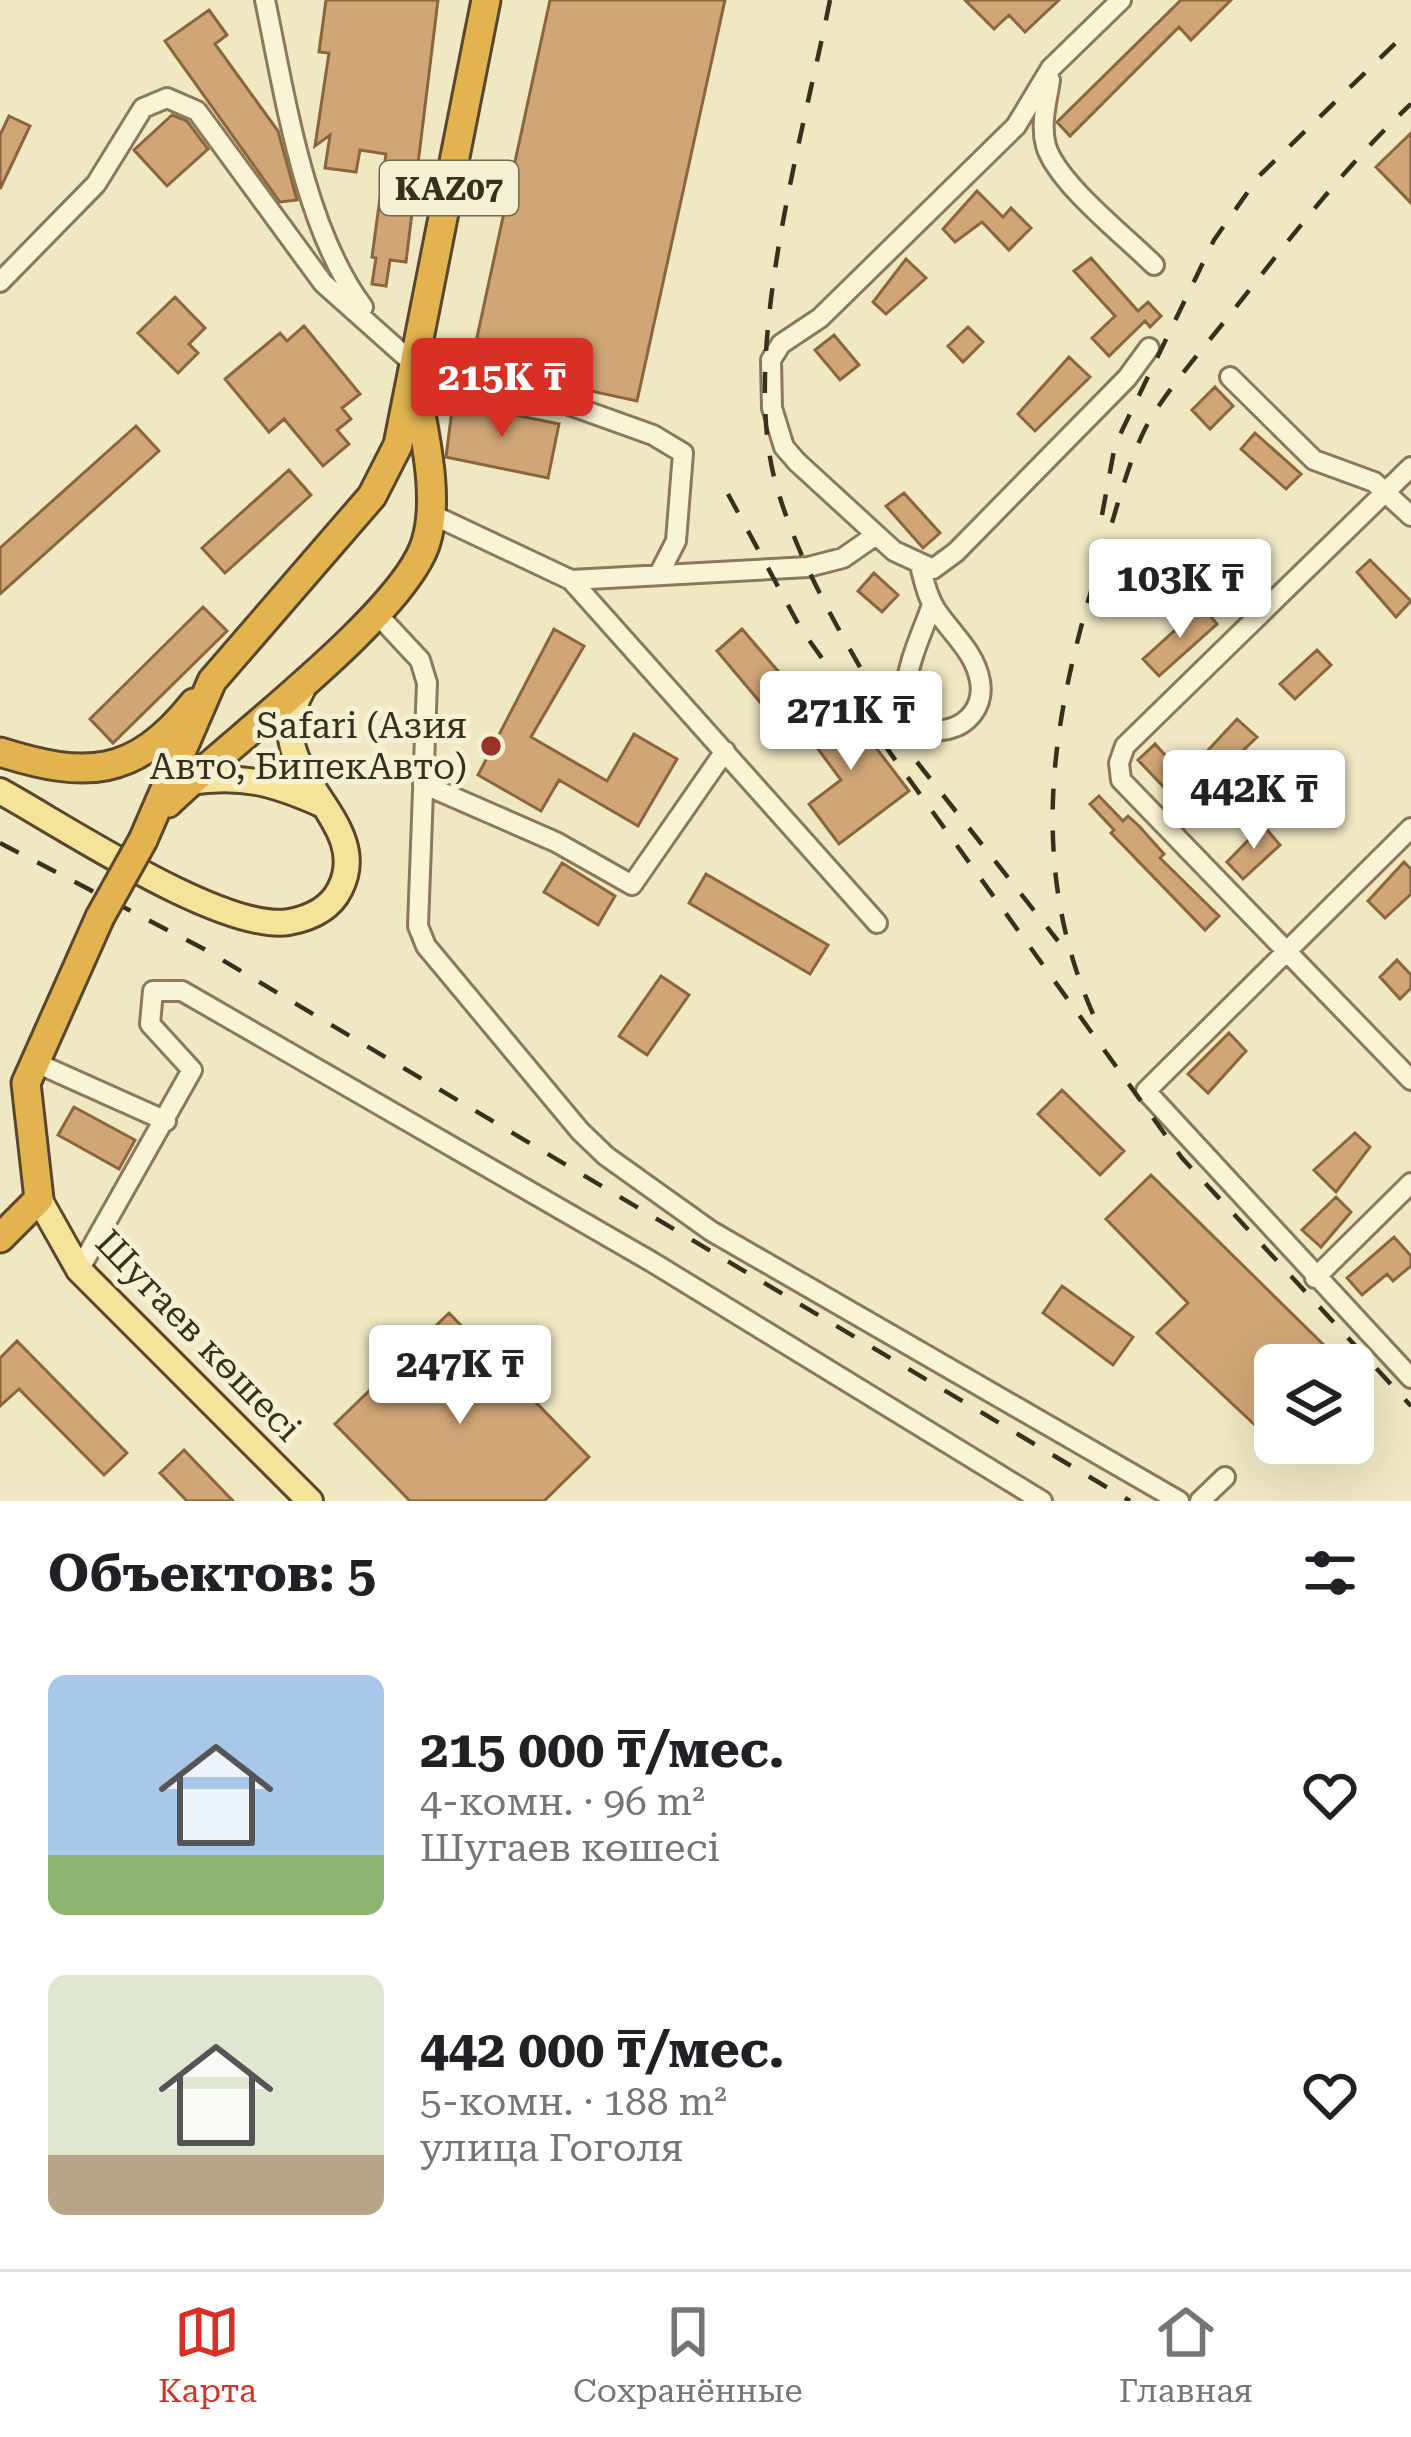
<!DOCTYPE html>
<html lang="ru">
<meta charset="utf-8">
<style>
:root{--surface:#fff;--page:#f6f6f6;--text:#202124;--muted:#757577;--line:#e0e0e0;--accent:#d93025}
body{margin:0;font-family:"Roboto Serif",serif;background:var(--page);color:var(--text);height:100vh;display:flex;flex-direction:column;font-size:45px;white-space:nowrap}
*{box-sizing:border-box;margin:0}
p{font-size:39px;color:var(--muted)}
.icon{flex:none;width:66px;height:66px;fill:none;stroke:currentColor;stroke-width:2;stroke-linecap:round;stroke-linejoin:round}
.map{position:relative;height:1501px;overflow:hidden}
.sheet{display:flex;flex-direction:column;background:var(--surface);flex:1}
.sheet>*{flex:none}
.fabs{position:absolute;left:1254px;top:1344px;display:grid;gap:24px}
.fabs a{display:grid;place-items:center;width:120px;height:120px;border-radius:18px;background:var(--surface);box-shadow:0 12px 48px #0002;font-size:60px}
.price{position:absolute;translate:-50% -102px;padding:0 27px;border-radius:12px;background:#fff;color:#222;font-size:39px;line-height:78px;filter:drop-shadow(0 3px 6px #0008)}
.price::after{content:'';position:absolute;left:50%;top:72px;width:36px;height:27px;margin-left:-18px;background:inherit;clip-path:polygon(0 0,100% 0,50% 100%)}
.price.active{background:var(--accent);color:#fff}
ul{padding:0;list-style:none}
li{display:flex;align-items:center;gap:36px;height:300px;padding:0 48px}
li span{display:grid;place-items:center;flex:none;width:336px;height:240px;border-radius:18px;color:#555}
li>.icon{margin-inline-start:auto}
span .icon{width:144px;height:144px;fill:#fffc;stroke-width:1}
li b{font-size:51px}
h2{display:flex;justify-content:space-between;align-items:center;height:144px;padding:0 48px;font-size:51px}
.tabs{display:flex;justify-content:space-around;align-items:center;height:168px;border-top:3px solid var(--line);background:var(--surface);font-size:33px;color:var(--muted)}
.tabs a{display:grid;justify-items:center;gap:6px}
.tabs .active{color:var(--accent)}
.map>svg:first-child{display:block}
</style>
<div class="map">
<svg width="1411" height="1501" viewBox="0 0 1411 1501">
<rect width="100%" height="100%" fill="#f0e8c3"/>
<path fill="#d0a677" stroke="#8b653d" stroke-width="3" d="M326,0h112l-32,262 -16,-2 -4,26 -14,-2 4,-26 -4,-1 14,-103 -26,-4 -4,22 -31,-4 5,-33 -15,11 14,-93 -10,-1z
M550,0h175l-88,401 -166,-36z
M965,0h94l-34,32 -16,-17 -15,14z
M1181,0h50l-40,40 -12,-13 -109,109 -13,-14z
M209,10l18,25 -12,9 63,87 19,69 -17,2 -115,-161z
M172,115l15,6 21,28 -41,37 -33,-36z
M9,116l21,10 -30,63v-54z
M1411,133v70l-35,-36z
M977,191l26,26 8,-9 20,20 -22,22 -27,-28 -27,20 -12,-13z
M1091,258l47,53 10,-9 13,14 -11,11 -5,-6 -36,35 -17,-18 23,-22 -41,-45z
M906,259l20,19 -40,36 -13,-12z
M175,297l30,31 -16,16 9,9 -20,20 -40,-40z
M304,326l56,68 -18,14 9,11 -14,11 12,14 -26,22 -39,-47 -15,13 -44,-53 55,-46 7,8z
M968,327l15,15 -20,20 -15,-16z
M834,335l25,30 -19,15 -25,-30z
M1069,357l21,20 -55,54 -17,-17z
M1215,387l18,19 -23,23 -18,-19z
M453,402l106,22 -11,54 -102,-21z
M136,426l23,25 -159,143v-46z
M1255,433l46,41 -15,15 -45,-40z
M289,470l22,25 -86,78 -23,-25z
M904,493l36,40 -17,15 -37,-42z
M1370,560l41,41 -15,16 -39,-45z
M874,573l24,22 -16,17 -24,-21z
M1202,606l15,18 -58,52 -16,-17z
M203,607l24,24 -114,112 -23,-24z
M554,629l30,17 -53,91 76,44 27,-47 43,25 -39,67 -79,-46 -18,31 -63,-36z
M742,629l54,63 -26,22 -53,-63z
M1317,650l14,15 -36,34 -15,-15z
M838,698l71,93 -70,53 -30,-40 32,-24 -40,-54z
M1237,719l20,18 -56,54 9,10 -18,16 -54,-57 17,-16 29,32z
M1099,796l24,25 5,-5 11,10 25,28 -4,4 59,58 -14,14 -94,-97 3,-3 -24,-26z
M1263,825l17,20 -37,34 -16,-17z
M1404,862l7,7v25l-26,24 -17,-17z
M562,863l53,33 -17,29 -54,-33z
M706,874l122,71 -18,29 -121,-71z
M1397,960l14,15v13l-11,11 -20,-22z
M661,976l28,19 -42,60 -28,-19z
M1229,1033l17,18 -38,42 -20,-19z
M1062,1090l62,61 -24,24 -62,-61z
M74,1107l61,33 -16,29 -61,-34z
M1355,1133l15,14 -34,45 -22,-22z
M1151,1175l181,178 -11,12h-46v45l-17,18 -101,-95 31,-30 -82,-84z
M1336,1197l15,15 -30,35 -19,-17z
M1394,1237l17,19v10l-18,15 -6,-7 -25,21 -15,-17z
M1062,1286l71,51 -20,28 -70,-52z
M449,1313l140,144 -45,44h-134l-75,-77z
M17,1341l110,112 -23,22 -85,-86 -19,17v-48z
M184,1450l49,51h-46l-27,-28z"/>
<g fill="none" stroke-linecap="round" stroke-linejoin="round">
<defs>
<path id="minor" d="M265,0c20,96 39,228 98,307
M1121,0l-70,68 -35,58 -196,192 -39,26 -10,16 1,48 12,39 13,15 97,89 39,18 23,-17 171,-174 22,-30
M1050,80c-3,21 -10,44 -4,66 11,37 79,90 108,119
M0,282l96,-98 47,-76 24,-10 30,13 126,172 92,82
M1230,377l84,83 60,22 37,34
M519,387l134,48 30,18 -7,88 -17,33
M1411,467l-286,279 -6,17 2,17 290,300
M431,514l140,66 306,343
M920,566c4,14 7,31 16,44 15,23 39,42 44,71 9,53 -71,71 -74,14 -1,-28 17,-64 26,-90
M571,580l237,-13 35,-9 33,-23
M376,613l44,47 7,23 -9,243 8,20 154,185 26,25 105,75 468,270
M423,784l133,58 76,43 93,-134
M1411,828l-265,263 265,287
M32,1061l134,60
M79,1270l113,-200 -42,-46 3,-33h29l470,271 390,239
M1315,1278l96,-95
M1200,1501l25,-24"/>
<path id="major" d="M189,782c52,-8 85,1 132,22
M0,791c62,34 223,142 289,131 22,-4 41,-13 51,-33 27,-53 -34,-93 -47,-141 -6,-22 -1,-41 10,-60
M39,1199l40,71 231,231"/>
<path id="highway" d="M0,752c86,27 134,26 194,-49
M168,803c59,-58 237,-190 258,-261 14,-45 -2,-109 -10,-155
M143,840l69,-159 160,-185 26,-51 88,-445
M0,1238l39,-39 -13,-116 74,-166"/>
</defs>
<use href="#minor" stroke="#8b7959" stroke-width="24"/>
<use href="#major" stroke="#58462d" stroke-width="30"/>
<use href="#highway" stroke="#58462d" stroke-width="33"/>
<use href="#minor" stroke="#faf4d6" stroke-width="18"/>
<use href="#major" stroke="#f5e399" stroke-width="24"/>
<use href="#highway" stroke="#e3b350" stroke-width="27"/>
<path stroke="#3a2f1d" stroke-width="4.5" stroke-dasharray="21 21" stroke-linecap="butt" d="M830,0c-27,137 -92,356 -53,488 29,98 87,182 135,270
M728,494l73,135 381,529 229,248
M1102,515l13,-70 99,-205 45,-64 151,-147
M917,762l141,179
M0,843l204,106 926,552
M1093,1014c-70,-160 -38,-311 13,-472 13,-40 25,-93 48,-129 23,-35 52,-68 78,-101 57,-72 112,-145 179,-208"/>
<defs>
<path id="highway-bridge" d="M100,917l43,-77"/>
</defs>
<use href="#highway-bridge" stroke="#58462d" stroke-width="33" stroke-linecap="butt"/>
<use href="#highway-bridge" stroke="#e3b350" stroke-width="27"/>
</g>
<circle fill="#9c3326" stroke="#f7f1d3" stroke-width="4.5" cx="491" cy="746" r="12"/>
<g text-anchor="middle" stroke-width="10" stroke-linejoin="round" paint-order="stroke">
<rect fill="#f7f1d3" stroke="#736954" stroke-width="3" x="380" y="161" width="138" height="54" rx="9"/>
<g font-size="33" font-weight="bold" fill="#3a2f1d">
<text x="449" y="200">KAZ07</text>
</g>
<g font-size="36" fill="#3a2f1d" stroke="#f7f1d3" text-anchor="end">
<text x="467" y="738">Safari (Азия<tspan x="467" dy="41">Авто, БипекАвто)</tspan></text>
</g>
<g font-size="36" fill="#3a2f1d" stroke="#f7f1d3">
<text transform="translate(199 1335) rotate(46)" y="13">Шугаев көшесі</text>
</g>
</g>
</svg>
<div class="fabs">
<a><svg class="icon" aria-label="layers" viewBox="0 0 24 24"><path d="M12 4l9 5-9 5-9-5zM3 14l9 5 9-5"/></svg></a>
</div>
<b class="price active" style="left:502px;top:440px">215K ₸</b>
<b class="price" style="left:1180px;top:641px">103K ₸</b>
<b class="price" style="left:851px;top:773px">271K ₸</b>
<b class="price" style="left:1254px;top:852px">442K ₸</b>
<b class="price" style="left:460px;top:1427px">247K ₸</b>
</div>
<section class="sheet">
<h2>Объектов: 5<svg class="icon" aria-label="filters" viewBox="0 0 24 24"><path d="M4 7h16M4 17h16"/><circle cx="9" cy="7" r="2"/><circle cx="15" cy="17" r="2"/></svg></h2>
<ul>
<li><span style="background:linear-gradient(#a9c7e8 75%,#8fb573 0)"><svg class="icon" aria-label="home" viewBox="0 0 24 24"><path d="M3 11l9-7 9 7M6 9v11h12V9"/></svg></span><div><b>215 000 ₸/мес.</b><p>4-комн. · 96 m²</p><p>Шугаев көшесі</p></div><svg class="icon" aria-label="heart" viewBox="0 0 24 24"><path d="M12 20l-8-8c-3-5 5-10 8-4 3-6 11-1 8 4z"/></svg></li>
<li><span style="background:linear-gradient(#dfe7d0 75%,#b9a48a 0)"><svg class="icon" aria-label="home" viewBox="0 0 24 24"><path d="M3 11l9-7 9 7M6 9v11h12V9"/></svg></span><div><b>442 000 ₸/мес.</b><p>5-комн. · 188 m²</p><p>улица Гоголя</p></div><svg class="icon" aria-label="heart" viewBox="0 0 24 24"><path d="M12 20l-8-8c-3-5 5-10 8-4 3-6 11-1 8 4z"/></svg></li>
</ul>
</section>
<nav class="tabs">
<a class="active"><svg class="icon" aria-label="map" viewBox="0 0 24 24"><path d="M3 6l6-2 6 2 6-2v14l-6 2-6-2-6 2zM9 4v14M15 6v14"/></svg>Карта</a>
<a><svg class="icon" aria-label="saved" viewBox="0 0 24 24"><path d="M7 4h10v16l-5-4-5 4z"/></svg>Сохранённые</a>
<a><svg class="icon" aria-label="home" viewBox="0 0 24 24"><path d="M3 11l9-7 9 7M6 9v11h12V9"/></svg>Главная</a>
</nav>
